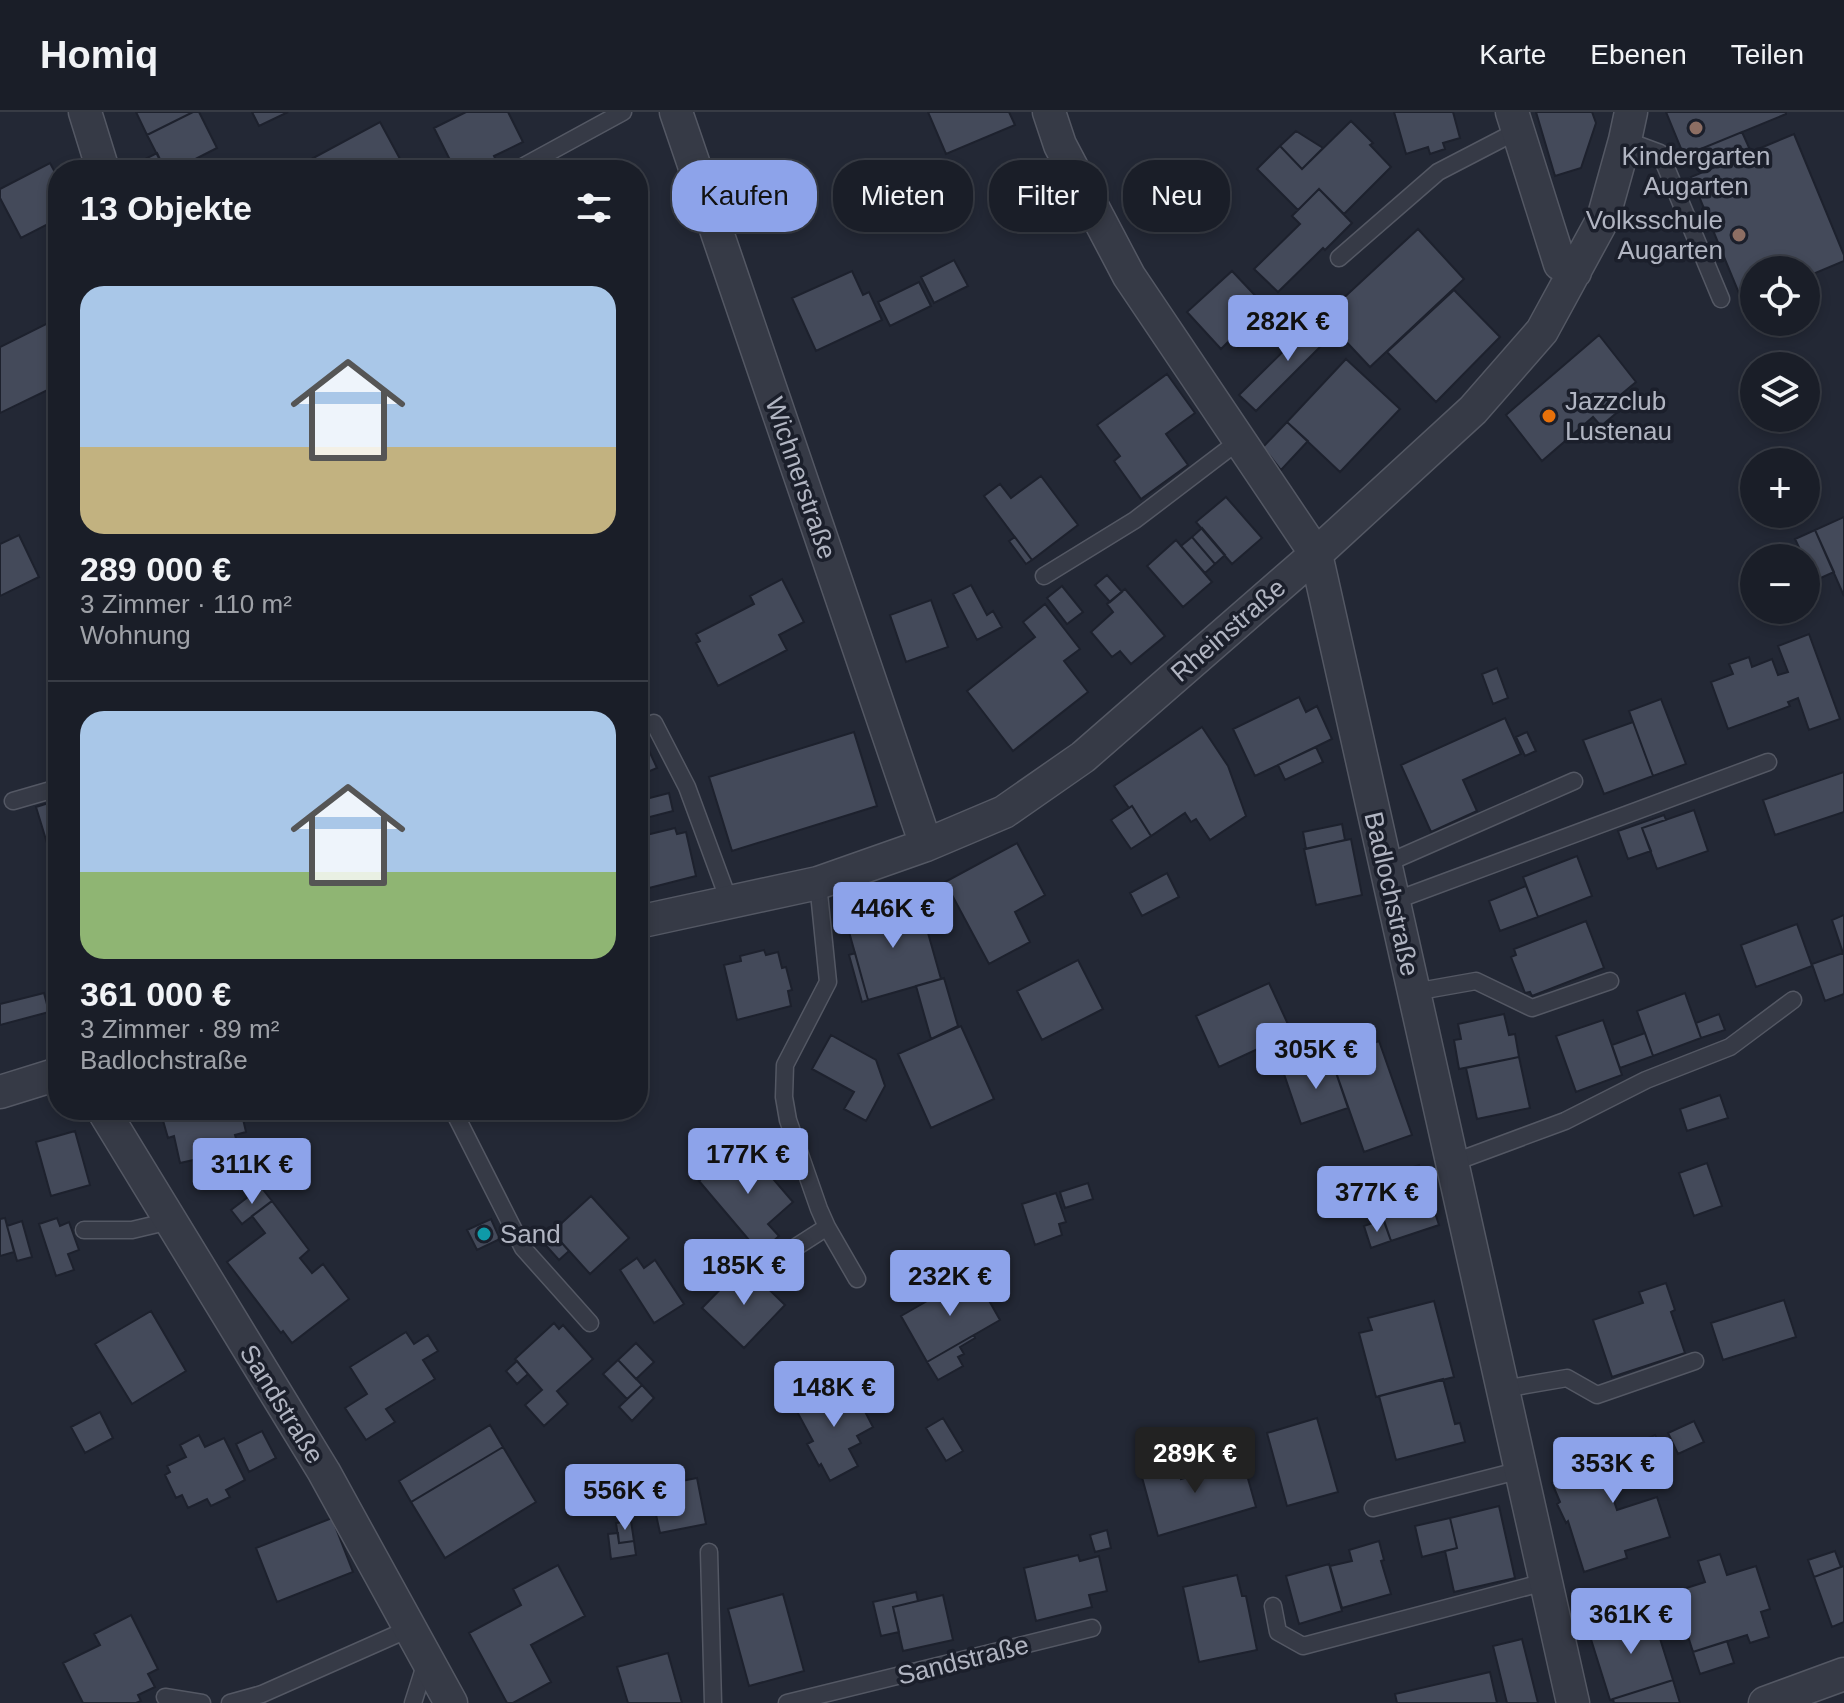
<!DOCTYPE html>
<html lang="de">
<meta charset="utf-8">
<style>
:root{--surface:#1a1e28;--page:#232730;--text:#f1f3f6;--muted:#9fa2a8;--line:#383c45;--accent:#8da3ea}
body{margin:0;font-family:Helvetica,sans-serif;background:var(--page);color:var(--text);height:100vh;display:flex;flex-direction:column;font-size:30px;white-space:nowrap}
*{box-sizing:border-box;margin:0}
p{font-size:26px;color:var(--muted)}
.icon{flex:none;width:44px;height:44px;fill:none;stroke:currentColor;stroke-width:2;stroke-linecap:round;stroke-linejoin:round}
.map{position:relative;flex:1;overflow:hidden}
.details{position:absolute;left:48px;top:48px;width:600px;height:960px;display:flex;flex-direction:column;background:var(--surface);border-radius:32px;box-shadow:0 4px 12px #0003,0 0 0 2px var(--line)}
.details>*{flex:none}
.banner{position:absolute;left:672px;top:48px;width:760px;height:72px;display:flex;gap:16px}
.controls{position:absolute;left:1740px;top:144px;display:grid;gap:16px}
.controls a{display:grid;place-items:center;width:80px;height:80px;border-radius:50%;background:var(--surface);box-shadow:0 4px 12px #0003,0 0 0 2px var(--line);font-size:40px}
.price{position:absolute;translate:-50% -68px;padding:0 18px;border-radius:8px;background:var(--accent);color:#111;font-size:26px;line-height:52px;filter:drop-shadow(0 2px 4px #0008)}
.price::after{content:'';position:absolute;left:50%;top:48px;width:24px;height:18px;margin-left:-12px;background:inherit;clip-path:polygon(0 0,100% 0,50% 100%)}
.price.current{background:#222;color:#fff}
ul{padding:0;list-style:none}
li{display:grid;align-content:center;gap:16px;height:424px;padding:0 32px}
li+li{border-top:2px solid var(--line)}
li span{display:grid;place-items:center;height:248px;border-radius:24px;color:#555}
li>.icon{margin-inline-start:auto}
span .icon{width:144px;height:144px;fill:#fffc;stroke-width:1}
li b{font-size:34px}
h2{display:flex;justify-content:space-between;align-items:center;height:96px;padding:0 32px;font-size:34px}
.pill{padding:0 28px;border-radius:32px;background:var(--surface);box-shadow:0 4px 12px #0003,0 0 0 2px var(--line);font-size:28px;line-height:72px}
.pill.current{background:var(--accent);color:#111}
header{display:flex;align-items:center;gap:48px;box-sizing:border-box;height:112px;padding:0 40px;background:var(--surface);border-bottom:2px solid var(--line)}
header strong{font-size:38px}
nav{display:flex;gap:44px;margin-inline-start:auto;font-size:28px}
.map>svg:first-child{display:block}
</style>
<header>
<strong>Homiq</strong>
<nav><a>Karte</a><a>Ebenen</a><a>Teilen</a></nav>
</header>
<div class="map">
<svg width="1844" height="1591" viewBox="0 0 1844 1591">
<rect width="100%" height="100%" fill="#232835"/>
<path fill="#444a5a" stroke="#1d212d" stroke-width="2" d="M136,0h57l-46,23z
M193,0h6l18,36 -43,22h-9l-18,-35z
M252,0h36l-29,14z
M466,0h42l15,30 -29,14 7,14h-46l-21,-42z
M928,0h81l6,13 -69,29z
M1394,0h59l7,26 -17,5 2,6 -15,5 -2,-7 -22,7z
M1536,0h56l4,11 -15,45 -26,8z
M1666,0h120v2l-102,42z
M1351,9l22,22 -3,2 21,22 -47,47 -25,-25 -21,21 -41,-41 23,-23 22,23z
M380,10l26,48h-115z
M1296,19l27,17 -21,21 -22,-23z
M1742,20l9,20 -45,18 -8,-20z
M1794,22l50,121v6l-38,16v-7h-52v29l-11,4 -52,-126z
M157,41l8,17h-30l-2,-5z
M50,51l8,15v41l-37,19 -21,-40v-9z
M1319,77l33,34 -27,27 -2,-2 -45,44 -24,-23 46,-45 -8,-8z
M1418,117l46,50 -94,88 -47,-50z
M954,148l14,26 -34,17 -13,-26z
M852,159l11,24 6,-3 13,28 -66,31 -24,-53z
M1232,159l34,36 -11,10 7,7 -24,23 -7,-8 -10,10 -34,-37z
M919,170l12,24 -41,20 -12,-24z
M1454,178l46,47 -64,65 -49,-50z
M1322,201l3,3 -2,1 13,14 -80,80 -17,-16z
M58,206v67l-58,28v-66z
M1599,223l37,47 -18,15 8,8 -25,21 -8,-9 -51,44 -36,-46z
M1346,247l54,50 -60,63 -53,-50z
M1167,262l28,39 -29,21 22,31 -47,34 -27,-38 6,-5 -23,-31z
M1287,310l21,19 -27,29 -18,-23z
M1041,364l37,49 -46,35 -48,-64 16,-12 11,14z
M1226,385l36,41 -30,26 -36,-42z
M1844,405v79l-29,-66z
M1202,416l23,27 -10,9 -23,-27z
M1815,418l19,42 -20,9 -8,-18v-5h-2l-9,-19z
M19,423l20,42 -39,19v-52z
M1015,425l17,23 -6,4 -17,-23z
M1192,425l23,27 -10,9 -24,-27z
M1176,428l36,42 -29,25 -36,-41z
M1107,463l15,17 -12,10 -15,-17z
M782,467l22,43 -25,13 8,15 -69,36 -22,-43 4,-2 -4,-7 58,-30 -4,-8z
M971,473l16,30 6,-4 9,16 -25,13 -24,-46z
M1062,474l21,26 -16,12 -20,-26z
M1125,477l40,47 -34,28 -11,-13 -8,6 -21,-25 22,-20 -6,-8z
M931,488l17,47 -42,15 -16,-47z
M1045,492l35,45 -16,12 24,31 -75,59 -46,-60 68,-54 -12,-15z
M1809,522l31,85 -31,11 -11,-32 -10,4 2,4 -62,23 -17,-47 22,-8 -4,-10 20,-7 3,10 20,-8 6,16 10,-3 -10,-26z
M1497,556l11,30 -15,6 -11,-30z
M1299,585l7,15 11,-6 15,33 -77,37 -22,-47z
M1661,587l25,65 -33,12 -24,-65z
M1505,606l16,36 -58,26 14,31 -46,21 -30,-67z
M1633,610l20,54 -49,18 -21,-54z
M638,615l19,41 -19,8z
M1202,615l26,39 18,50 -36,24 -14,-21 -5,3 -6,-9 -34,23 -19,-30 -3,2 -15,-22z
M854,620l23,74 -145,45 -23,-74z
M1527,620l9,19 -11,5 -9,-19z
M1316,635l7,15 -38,18 -7,-15z
M1844,660v40l-69,23 -12,-35z
M669,681l4,18 -35,9v-19z
M58,688v79l-22,-72z
M1132,694l19,30 -20,13 -20,-29z
M1694,698l14,41 -51,18 -15,-41z
M1664,703l2,5 -24,8 9,23 -23,8 -10,-28z
M1342,712l3,16 -39,9 -3,-17z
M675,716l2,6 9,-2 10,44 -47,12 -11,-51z
M1351,727l11,56 -46,10 -12,-56z
M1017,731l28,52 -30,17 15,30 -41,22 -44,-82z
M1577,744l15,40 -54,21 -15,-40z
M1167,761l12,24 -37,19 -12,-23z
M1526,774l12,31 -38,14 -11,-30z
M919,789l22,78 -73,21 -22,-79z
M1844,803v79l-19,7 -13,-37 31,-11 -11,-33z
M1586,809l18,47 -72,28 -2,-4 -5,1 -14,-36 5,-2 -2,-6z
M1797,812l15,42 -56,21 -15,-42z
M764,838l2,5 12,-3 4,16 4,-1 6,23 -4,1 3,15 -54,14 -13,-55 17,-4 -1,-5z
M855,841l13,47 -6,2 -13,-47z
M1078,848l25,49 -61,31 -25,-49z
M944,866l14,48 -27,13 -15,-53z
M1269,871l23,50 -73,34 -23,-51z
M44,881l5,19 -49,13v-21z
M1685,881l16,45 -48,18 -16,-45z
M1504,902l5,21 6,-1 4,23 -60,12 -5,-29 7,-1 -3,-15z
M1719,902l6,16 -24,8 -5,-15z
M1603,908l19,55 -46,17 -20,-56z
M961,914l33,73 -63,29 -33,-74z
M1645,921l8,23 -33,12 -8,-23z
M831,923l45,25 9,26 -19,35 -22,-12 10,-17 -42,-23z
M1379,929l33,94 -48,17 -33,-94z
M1519,945l11,51 -53,11 -11,-51z
M1331,946l17,50 -47,16 -17,-50z
M1720,983l8,23 -41,13 -7,-22z
M168,998h73l5,22 -11,3 3,10 -41,10 1,4 -18,4 -6,-27 -6,2 -6,-21 7,-1z
M75,1019l15,54 -39,11 -15,-54z
M743,1032l50,58 -25,22 11,12 -19,17 -61,-72z
M1707,1051l15,43 -28,10 -15,-43z
M1419,1053l20,60 -48,16 -20,-59z
M1088,1071l5,16 -28,9 -5,-16z
M261,1075l11,14 -30,23 -11,-14z
M1056,1081l10,29 -7,2 3,11 -27,10 -13,-41z
M591,1084l38,42 -39,36 -38,-42z
M272,1089l37,49 -9,8 12,15 11,-9 26,35 -57,44 -9,-12 -2,2 -54,-71 38,-29 -13,-17z
M5,1106l9,34 -14,4v-37z
M57,1106l3,8 9,-4 10,28 -11,4 6,16 -18,6 -17,-52z
M491,1107l9,20 -23,11 -10,-20z
M1383,1107l8,22 -20,7 -7,-22z
M22,1109l10,36 -15,4 -10,-35z
M552,1120l17,19 -10,9 -17,-19z
M637,1146l7,10 11,-8 29,44 -30,19 -34,-53z
M744,1153l41,40 -41,43 -42,-40z
M974,1162l26,46 -73,42 -26,-46z
M1666,1171l9,27 -4,2 14,41 -73,24 -19,-57 50,-17 -4,-11z
M1784,1188l12,37 -73,23 -12,-37z
M1434,1189l20,76 -78,20 -17,-64 13,-3 -4,-12z
M151,1199l35,60 -54,33 -37,-60z
M554,1211l5,6 4,-4 30,34 -36,32 11,13 -24,22 -19,-21 17,-15 -27,-31z
M406,1220l8,12 14,-9 10,16 -15,9 12,19 -49,30 9,13 -29,18 -21,-32 22,-14 -17,-27z
M974,1223l1,3 -15,9 4,7 -6,3 5,9 -25,14 -11,-18z
M636,1231l18,19 -18,17 -18,-19z
M618,1248l24,25 -15,14 -24,-25z
M517,1249l11,13 -11,10 -11,-13z
M1443,1267l12,45 5,-1 5,19 -69,18 -17,-64z
M835,1271l9,17 12,-6 17,33 -16,9 4,7 -12,6 9,17 -28,15 -9,-17 -2,2 -12,-22 6,-3 -19,-35z
M642,1273l12,13 -22,23 -13,-14z
M100,1300l13,26 -28,15 -14,-26z
M943,1306l20,33 -17,10 -20,-33z
M1317,1306l21,74 -51,14 -20,-73z
M1694,1309l10,21 -26,12 -10,-21z
M490,1313l13,22 -92,55 -12,-21z
M262,1319l14,27 -27,14 -13,-28z
M199,1323l6,12 19,-9 21,42 -19,10 4,7 -19,9 -4,-7 -19,9 -6,-13 -6,3 -11,-23 5,-3 -3,-6 19,-9 -6,-12z
M1655,1323l17,36 -37,17 -6,-11 -20,9 8,24 40,-13 13,40 -45,14 2,7 -43,14 -16,-51 -2,2 -9,-19 3,-2 -8,-19z
M503,1335l33,55 -91,56 -34,-56z
M1175,1348l6,19 62,-18 13,46 -98,29 -18,-66z
M697,1366l9,46 -46,9 -10,-46z
M1499,1394l16,72 -61,14 -9,-41 12,-3 -7,-30z
M332,1406l21,54 -76,30 -21,-54z
M1450,1406l7,30 -35,9 -7,-31z
M631,1409l3,20 -15,2 -3,-20z
M1107,1418l4,18 -16,4 -5,-17z
M618,1421l1,10 15,-2 2,14 -25,4 -3,-25z
M1379,1429l5,19 -3,1 10,33 -49,14 -12,-42 22,-5 -3,-11z
M1835,1439l6,16 -27,10 -6,-17z
M1720,1442l7,21 29,-9 14,43 -9,3 8,25 -19,6 -3,-8 -54,17 -19,-60 31,-10 -7,-21z
M1078,1443l2,6 19,-5 8,35 -18,4 3,12 -56,14 -12,-53z
M1329,1452l13,47 -43,13 -13,-48z
M558,1453l27,51 -54,29 20,37 -38,21h-6l-38,-70 52,-28 -8,-16z
M1844,1454v56l-12,5 -18,-50z
M1237,1463l5,21h4l11,54 -58,12 -16,-75z
M916,1480l2,9 -25,6 6,25 -18,4 -8,-34z
M783,1482l21,77 -55,15 -21,-77z
M943,1483l10,45 -50,11 -10,-44z
M1646,1489l5,12 -59,19 -4,-13z
M1652,1501l21,67 -63,20 -21,-67z
M131,1503l27,54 -10,5 7,13 -17,8 3,6 -5,2h-53l-20,-40 37,-18 -6,-11z
M1522,1527l16,64h-31l-14,-57z
M1727,1529l7,22 -34,11 -7,-22z
M668,1541l14,50h-54l-11,-36z
M1490,1560l7,31h-100l-2,-9z
M1673,1568l7,23h-66l-1,-4z"/>
<g fill="none" stroke-linecap="round" stroke-linejoin="round">
<defs>
<path id="lane" d="M1625,28l35,13 61,146
M524,54l99,-54
M1339,146l99,-86 79,-41
M1044,464l91,-56 105,-80
M654,611l33,64 42,114
M13,689l45,-13
M1385,752l189,-83
M818,771l10,99 -43,83 -1,32 4,23 31,89 8,18 30,52
M1394,789l374,-139
M1414,880l62,-11 56,27 78,-27
M453,998l70,138 67,75
M1452,1051l113,-42 81,-41 84,-33 63,-47
M84,1118h48l38,-9
M782,1144l45,-29
M1503,1277l64,-11 30,17 98,-34
M1373,1396l148,-38
M709,1440l4,151
M1273,1494l5,26 25,14 242,-64
M165,1585l37,6
M230,1591l32,-9 149,-66
M413,1591l13,-41
M787,1591l305,-75"/>
<path id="street" d="M85,0l18,58
M676,0l250,733
M1049,0l11,33 69,131 187,278 257,1149
M1512,0l48,152 15,8
M638,810l180,-39 108,-38 78,-33 79,-55 233,-203 157,-144 69,-79 61,-112 22,-79 6,-28
M0,980l58,-18
M103,998l221,362 127,231
M1765,1591l79,-29"/>
</defs>
<use href="#lane" stroke="#545864" stroke-width="19"/>
<use href="#street" stroke="#545864" stroke-width="35"/>
<use href="#lane" stroke="#363a46" stroke-width="16"/>
<use href="#street" stroke="#363a46" stroke-width="32"/>
</g>
<g fill="#8d6e63" stroke="#1b1f2b" stroke-width="3">
<circle cx="1696" cy="16" r="8"/>
<circle cx="1739" cy="123" r="8"/>
</g>
<circle fill="#e8710a" stroke="#1b1f2b" stroke-width="3" cx="1549" cy="304" r="8"/>
<circle fill="#0f9aa8" stroke="#1b1f2b" stroke-width="3" cx="484" cy="1122" r="8"/>
<g text-anchor="middle" stroke-width="7" stroke-linejoin="round" paint-order="stroke">
<g font-size="26" fill="#b1b5c2" stroke="#1b1f2b" text-anchor="start">
<text x="1696" y="53" text-anchor="middle">Kindergarten<tspan x="1696" dy="30">Augarten</tspan></text>
<text x="1723" y="117" text-anchor="end">Volksschule<tspan x="1723" dy="30">Augarten</tspan></text>
<text x="1565" y="298">Jazzclub<tspan x="1565" dy="30">Lustenau</tspan></text>
<text x="500" y="1131">Sand</text>
</g>
<g font-size="26" fill="#b1b5c2" stroke="#1b1f2b">
<text transform="translate(801 366) rotate(71)" y="9">Wichnerstraße</text>
<text transform="translate(1228 518) rotate(-41)" y="9">Rheinstraße</text>
<text transform="translate(1392 782) rotate(77)" y="9">Badlochstraße</text>
<text transform="translate(282 1292) rotate(58)" y="9">Sandstraße</text>
<text transform="translate(963 1548) rotate(-14)" y="9">Sandstraße</text>
</g>
</g>
</svg>
<div class="controls">
<a><svg class="icon" aria-label="locate" viewBox="0 0 24 24"><circle cx="12" cy="12" r="6"/><path d="M12 2v4M12 18v4M2 12h4M18 12h4"/></svg></a>
<a><svg class="icon" aria-label="layers" viewBox="0 0 24 24"><path d="M12 4l9 5-9 5-9-5zM3 14l9 5 9-5"/></svg></a>
<a>+</a>
<a>−</a>
</div>
<b class="price" style="left:1288px;top:251px">282K €</b>
<b class="price" style="left:893px;top:838px">446K €</b>
<b class="price" style="left:1316px;top:979px">305K €</b>
<b class="price" style="left:748px;top:1084px">177K €</b>
<b class="price" style="left:252px;top:1094px">311K €</b>
<b class="price" style="left:1377px;top:1122px">377K €</b>
<b class="price" style="left:744px;top:1195px">185K €</b>
<b class="price" style="left:950px;top:1206px">232K €</b>
<b class="price" style="left:834px;top:1317px">148K €</b>
<b class="price current" style="left:1195px;top:1383px">289K €</b>
<b class="price" style="left:1613px;top:1393px">353K €</b>
<b class="price" style="left:625px;top:1420px">556K €</b>
<b class="price" style="left:1631px;top:1544px">361K €</b>
<div class="banner">
<a class="pill current">Kaufen</a>
<a class="pill">Mieten</a>
<a class="pill">Filter</a>
<a class="pill">Neu</a>
</div>
<section class="details">
<h2>13 Objekte<svg class="icon" aria-label="filters" viewBox="0 0 24 24"><path d="M4 7h16M4 17h16"/><circle cx="9" cy="7" r="2"/><circle cx="15" cy="17" r="2"/></svg></h2>
<ul>
<li><span style="background:linear-gradient(#a9c7e8 65%,#c2b280 0)"><svg class="icon" aria-label="home" viewBox="0 0 24 24"><path d="M3 11l9-7 9 7M6 9v11h12V9"/></svg></span><div><b>289 000 €</b><p>3 Zimmer · 110 m²</p><p>Wohnung</p></div></li>
<li><span style="background:linear-gradient(#a9c7e8 65%,#8fb573 0)"><svg class="icon" aria-label="home" viewBox="0 0 24 24"><path d="M3 11l9-7 9 7M6 9v11h12V9"/></svg></span><div><b>361 000 €</b><p>3 Zimmer · 89 m²</p><p>Badlochstraße</p></div></li>
</ul>
</section>
</div>
